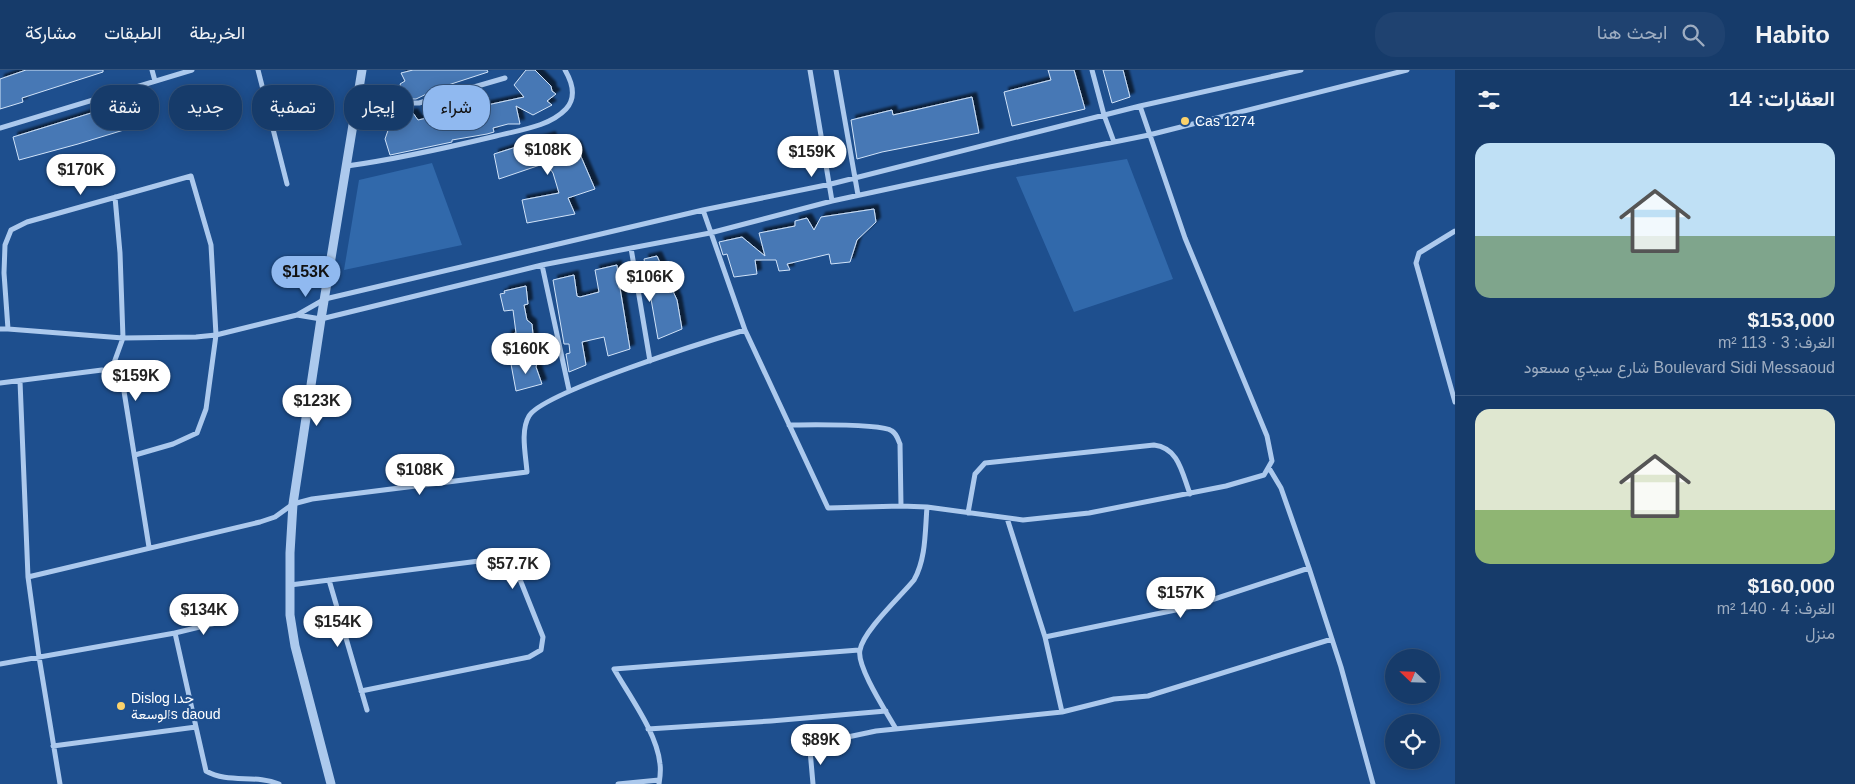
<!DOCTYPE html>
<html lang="ar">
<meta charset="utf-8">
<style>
:root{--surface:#163b6a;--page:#1f4270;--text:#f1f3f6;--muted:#9eadc1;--line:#35557e;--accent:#90b9f0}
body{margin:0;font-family:Arial,Vazirmatn,sans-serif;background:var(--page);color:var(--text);direction:rtl;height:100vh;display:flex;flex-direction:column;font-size:19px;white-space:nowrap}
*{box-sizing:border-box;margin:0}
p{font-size:16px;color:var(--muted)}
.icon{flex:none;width:28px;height:28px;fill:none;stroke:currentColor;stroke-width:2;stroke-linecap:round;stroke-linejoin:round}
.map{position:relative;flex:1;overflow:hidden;direction:ltr}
.side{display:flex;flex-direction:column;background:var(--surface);width:400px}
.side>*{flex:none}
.hud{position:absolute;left:15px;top:15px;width:475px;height:45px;direction:rtl;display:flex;gap:10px}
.needle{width:32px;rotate:293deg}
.tools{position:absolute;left:1385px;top:579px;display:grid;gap:10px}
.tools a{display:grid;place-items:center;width:55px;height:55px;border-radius:50%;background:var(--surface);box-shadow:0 2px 12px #0003,0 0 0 1px var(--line);font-size:25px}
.price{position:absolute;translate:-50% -42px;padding:0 11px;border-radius:18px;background:#fff;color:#222;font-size:16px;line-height:32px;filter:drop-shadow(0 1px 2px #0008)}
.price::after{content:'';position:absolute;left:50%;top:30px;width:15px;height:11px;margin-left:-8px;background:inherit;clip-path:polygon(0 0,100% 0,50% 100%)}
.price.current{background:var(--accent);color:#111}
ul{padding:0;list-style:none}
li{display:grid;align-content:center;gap:10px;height:265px;padding:0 20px}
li+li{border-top:1px solid var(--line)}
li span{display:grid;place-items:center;height:155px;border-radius:15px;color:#555}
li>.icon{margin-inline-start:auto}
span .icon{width:90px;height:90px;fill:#fffc;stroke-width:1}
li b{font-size:21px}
h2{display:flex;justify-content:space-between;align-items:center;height:60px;padding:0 20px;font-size:21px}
.pill{padding:0 18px;border-radius:20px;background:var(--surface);box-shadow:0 2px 12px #0003,0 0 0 1px var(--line);font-size:18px;line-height:45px}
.pill.current{background:var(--accent);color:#111}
header{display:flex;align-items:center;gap:30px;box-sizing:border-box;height:70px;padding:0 25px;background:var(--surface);border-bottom:1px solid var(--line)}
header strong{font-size:24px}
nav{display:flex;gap:28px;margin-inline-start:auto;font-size:18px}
.search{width:350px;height:45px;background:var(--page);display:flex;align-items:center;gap:12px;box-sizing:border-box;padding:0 18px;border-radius:20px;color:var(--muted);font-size:19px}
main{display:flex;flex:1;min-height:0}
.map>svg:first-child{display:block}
</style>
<header>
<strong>Habito</strong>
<div class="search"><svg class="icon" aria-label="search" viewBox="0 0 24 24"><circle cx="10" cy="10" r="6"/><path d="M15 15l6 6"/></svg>ابحث هنا</div>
<nav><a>الخريطة</a><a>الطبقات</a><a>مشاركة</a></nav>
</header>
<main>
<section class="side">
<h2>العقارات: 14<svg class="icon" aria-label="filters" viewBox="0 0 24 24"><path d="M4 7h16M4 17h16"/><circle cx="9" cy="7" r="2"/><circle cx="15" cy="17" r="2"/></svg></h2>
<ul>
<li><span style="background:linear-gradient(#bfe0f5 60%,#7fa58c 0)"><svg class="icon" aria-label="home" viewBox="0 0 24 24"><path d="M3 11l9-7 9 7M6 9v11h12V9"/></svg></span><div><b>$153,000</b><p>الغرف: 3 · 113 m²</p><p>Boulevard Sidi Messaoud شارع سيدي مسعود</p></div></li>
<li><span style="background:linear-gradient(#dfe7d0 65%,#8fb573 0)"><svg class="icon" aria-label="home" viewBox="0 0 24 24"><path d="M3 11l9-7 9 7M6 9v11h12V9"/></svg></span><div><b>$160,000</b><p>الغرف: 4 · 140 m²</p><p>منزل</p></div></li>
</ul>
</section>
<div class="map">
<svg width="1455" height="714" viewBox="0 0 1455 714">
<defs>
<filter id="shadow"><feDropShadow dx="4.5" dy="-4.5" stdDeviation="1" flood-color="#0009"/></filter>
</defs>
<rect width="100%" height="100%" fill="#1e4f8e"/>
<path fill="#3169ab" d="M1127,89l46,120 -99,33 -58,-135z
M432,93l30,82 -118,25 15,-90z"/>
<path fill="#4678b5" stroke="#d1e3f9" filter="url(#shadow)" d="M26,0h77v2l-81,26 1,4 -23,7v-30z
M413,0h74l1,2 -49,16 -23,11h-7l-5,-5 -4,-10 5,-3 -4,-8z
M526,0h9l16,16 1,5 4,3 -9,7 5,4 -19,10 -17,-9 4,18h-12l-15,4 1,4 -7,2 -35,6v2l-62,13 -5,-16 7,-20 21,-6 5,7 106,-23 -10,-12z
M1048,0h26l11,39 -73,17 -8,-34 47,-12z
M1103,0h20l7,27 -18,6z
M143,27l7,25 -72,22 -59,16 -6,-23z
M972,27l7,36 -97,19 -25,7 -6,-39 41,-10 1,5z
M551,66l4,13 21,-4 19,44 -27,9 7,16 -48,9 -5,-23 37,-7 -6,-20 -7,-10 -47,16 -5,-25z
M874,139l2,13 -19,18 -7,22 -19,2 -2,-10 -42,10 3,6 -11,1 -3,-11h-21l2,14 -23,3 -7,-23 -4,1 -4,-13 23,-5 23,19 -6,-23 36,-7v-5l12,-3 7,12 7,-13z
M657,186l20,44 5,29 -24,10 -14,-80z
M617,195l2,23h1l10,61 -22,7 -4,-19 -22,5 4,23 -17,7 -3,-18 4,-1 -1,-9h-5l-11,-64 21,-5 3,21 3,1 19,-5 -4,-22z
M526,216l2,18 -4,1 3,15 5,4 2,21 -26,1 -1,-11 9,-2 -3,-23 -9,1 -4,-17 5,-1 -1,-2z
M538,289l-2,8 6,17 -26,7 -5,-27z"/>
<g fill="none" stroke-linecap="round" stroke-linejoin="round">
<path stroke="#acc9ed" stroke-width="5" d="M152,0l3,11
M258,0l29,114
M810,0l22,131
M836,0l22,125
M1092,0l12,45 10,27
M358,30l36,3h25l86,-25
M0,58l192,-58
M347,96c51,-7 99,-18 149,-30 23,-6 53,-9 70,-27 11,-12 6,-27 -1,-39
M115,127l5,56 3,85 -115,-9 -4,-56 1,-28 6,-15 16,-8 164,-46 20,69 5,90 -10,74 -9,24 -24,11 -38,11
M703,140l42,120 83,178 73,-2 26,1 96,13 66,-7 137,-27 38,-11 8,-14 -5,-25 -82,-198 -45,-132
M1455,161l-36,22 -3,10 39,139
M631,178l19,113
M542,195l27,125
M297,245l24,4 221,-54 168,-32 122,-32 158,-34 159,-32 258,-65
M0,259h8
M111,301l12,-33 73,-1 20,-2 81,-20 28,-16 378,-89 128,-26 309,-78 161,-36
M20,311l8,196 11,80 21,127
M0,313l102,-13c11,1 18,5 21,15l26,162
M789,355c18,0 92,-2 103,6 5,3 6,9 8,13l1,62
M1269,398l12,20 28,80 32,99 32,117
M968,443l7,-39 10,-11 169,-18c25,3 28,28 36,49
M1007,448l38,119 17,75
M28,507l232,-55 15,-5 18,-13 19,-5 215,-27c-1,-16 -7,-41 2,-56 14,-24 182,-76 216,-86
M329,510l38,130
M290,515l197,-25 16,2 14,10 26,65 -2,13 -12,7 -168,34
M175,563l53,-13
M1045,567l145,-30 119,-39
M0,594l175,-31 21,94 -143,19
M196,657l10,44c22,13 49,3 73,13
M648,659l123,-8 115,-10
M896,659c-9,-16 -40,-63 -36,-79 3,-19 41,-54 54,-70 12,-21 11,-48 13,-73
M618,714l41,-4
M659,714c1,-6 2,-13 1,-20 -3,-31 -30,-67 -46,-95l245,-19
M813,714l-3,-34 33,-12 33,-7 186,-19 52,-13 34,-3 184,-57"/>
<path stroke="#acc9ed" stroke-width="9" d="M331,714l-36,-138 -5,-31v-62l3,-49 28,-185 41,-249"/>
</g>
<g fill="#fbd26b" stroke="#1e4f8e" stroke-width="2">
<circle cx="1185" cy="51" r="5"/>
<circle cx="121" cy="636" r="5"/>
</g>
<g text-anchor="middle" stroke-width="4.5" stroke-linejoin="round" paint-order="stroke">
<g font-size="14" fill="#fff" stroke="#1e4f8e" text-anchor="start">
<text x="1195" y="56">Cas 1274</text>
<text x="131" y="633">Dislog حدا<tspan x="131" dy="16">الوسعةs daoud</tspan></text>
</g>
</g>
</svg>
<div class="tools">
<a><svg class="needle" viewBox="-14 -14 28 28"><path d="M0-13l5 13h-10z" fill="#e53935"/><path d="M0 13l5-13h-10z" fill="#9eadc1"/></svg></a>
<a><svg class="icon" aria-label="locate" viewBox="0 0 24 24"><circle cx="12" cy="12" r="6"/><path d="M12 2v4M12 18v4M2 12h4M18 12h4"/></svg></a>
</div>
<b class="price" style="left:548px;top:106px">$108K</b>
<b class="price" style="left:812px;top:108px">$159K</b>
<b class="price" style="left:81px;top:126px">$170K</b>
<b class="price current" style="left:306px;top:228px">$153K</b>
<b class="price" style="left:650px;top:233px">$106K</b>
<b class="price" style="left:526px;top:305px">$160K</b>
<b class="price" style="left:136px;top:332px">$159K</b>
<b class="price" style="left:317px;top:357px">$123K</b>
<b class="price" style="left:420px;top:426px">$108K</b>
<b class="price" style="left:513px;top:520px">$57.7K</b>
<b class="price" style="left:1181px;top:549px">$157K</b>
<b class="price" style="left:204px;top:566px">$134K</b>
<b class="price" style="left:338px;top:578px">$154K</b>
<b class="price" style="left:821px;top:696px">$89K</b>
<div class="hud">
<a class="pill current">شراء</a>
<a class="pill">إيجار</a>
<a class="pill">تصفية</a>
<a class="pill">جديد</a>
<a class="pill">شقة</a>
</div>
</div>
</main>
